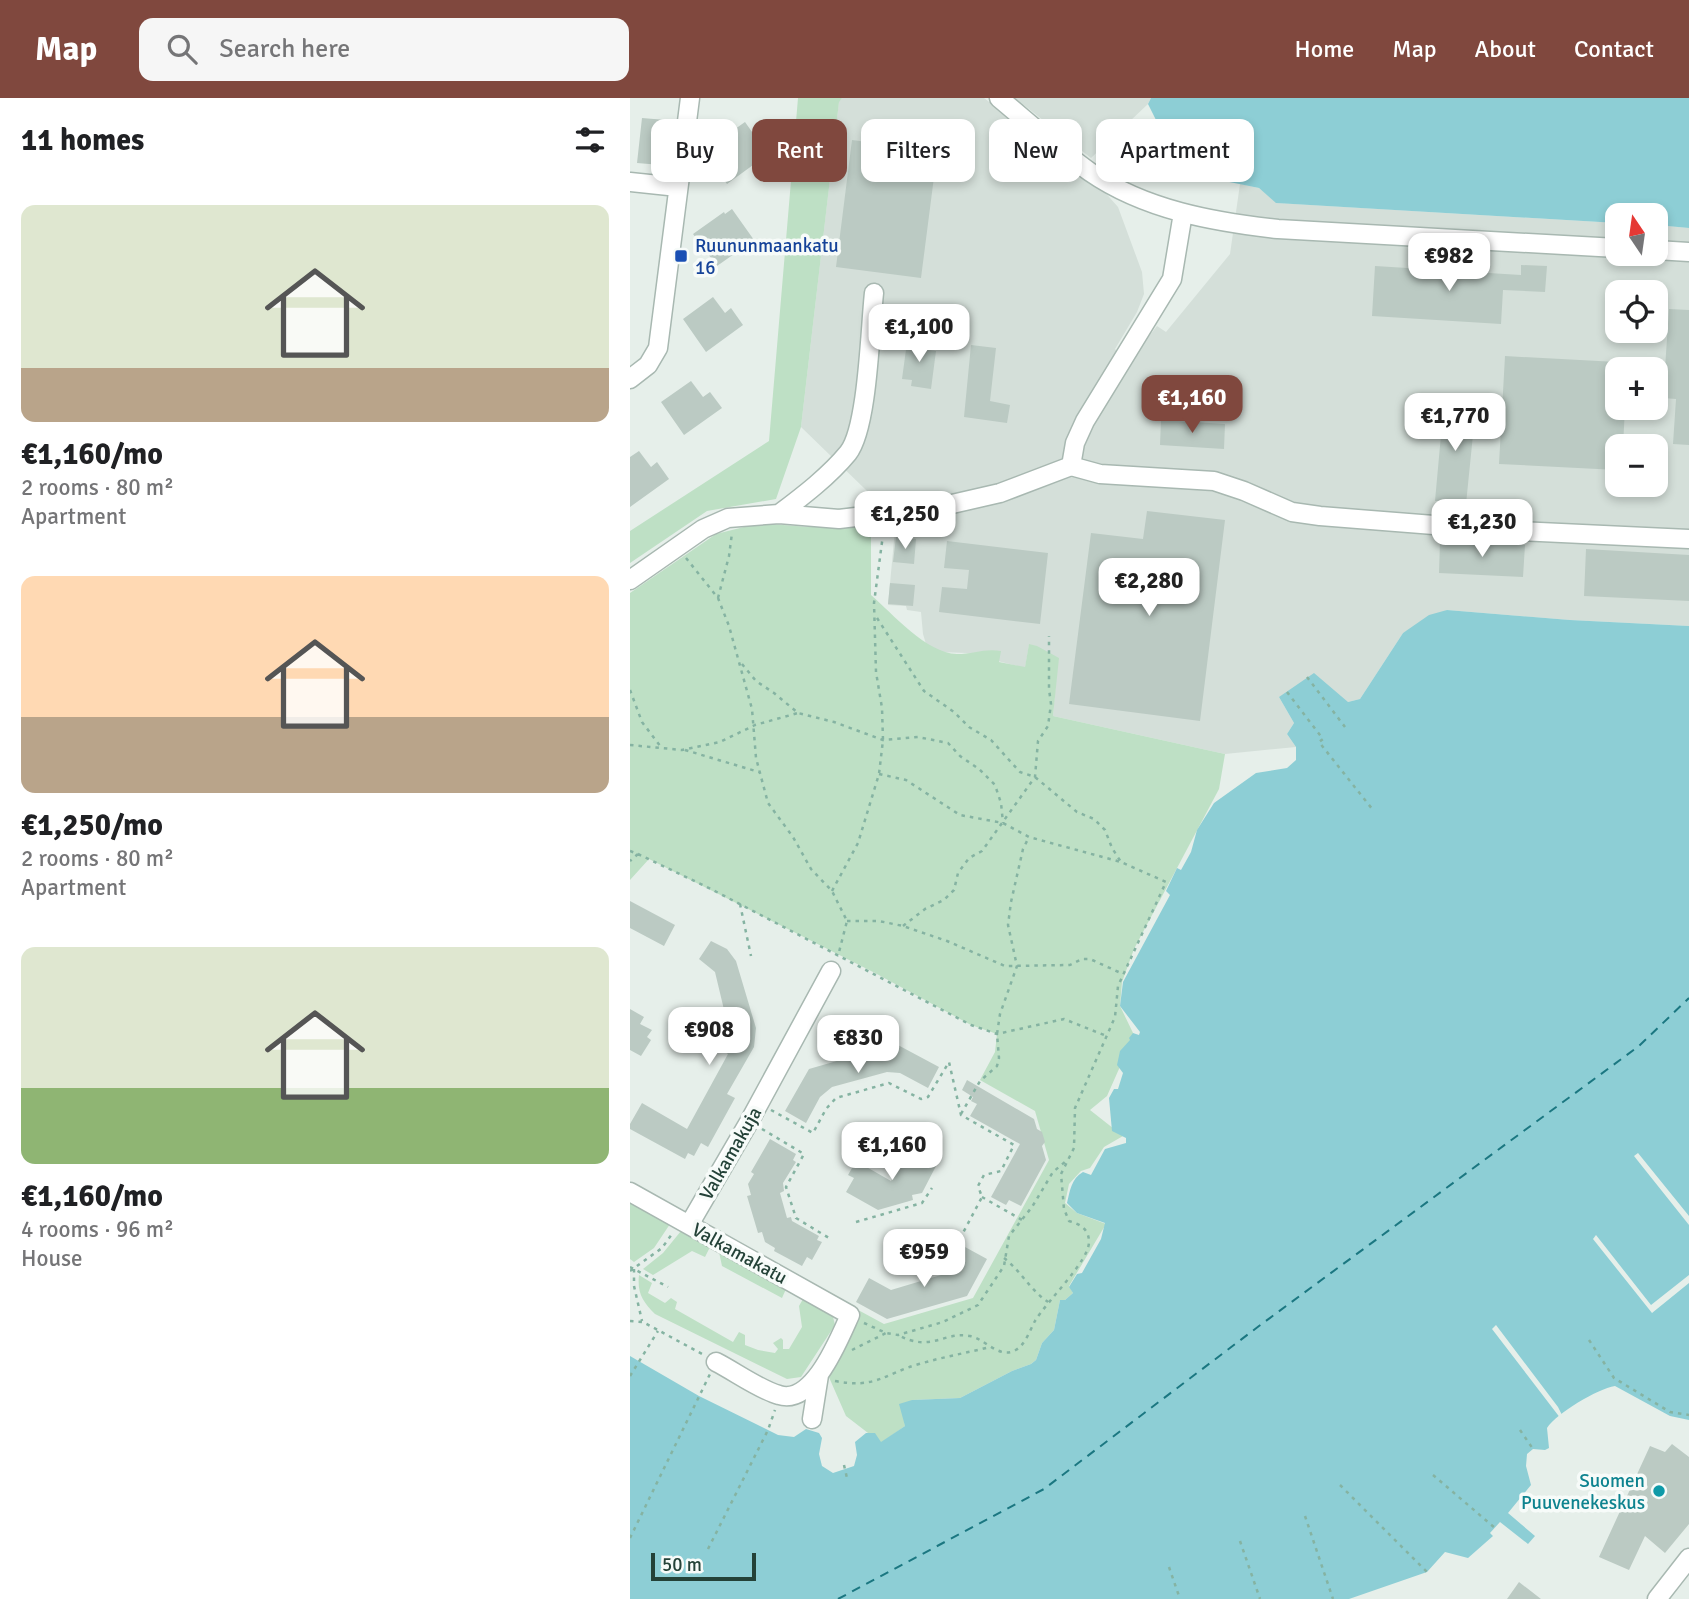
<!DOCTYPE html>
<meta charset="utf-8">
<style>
:root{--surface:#fff;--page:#f6f6f6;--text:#202124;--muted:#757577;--accent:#80483e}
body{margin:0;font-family:Signika,sans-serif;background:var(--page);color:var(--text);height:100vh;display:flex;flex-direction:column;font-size:26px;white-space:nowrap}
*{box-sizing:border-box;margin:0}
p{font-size:23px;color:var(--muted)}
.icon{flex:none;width:38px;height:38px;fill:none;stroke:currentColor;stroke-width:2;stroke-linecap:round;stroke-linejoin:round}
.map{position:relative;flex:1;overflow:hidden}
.details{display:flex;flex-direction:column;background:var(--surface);width:630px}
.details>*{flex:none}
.hud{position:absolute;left:21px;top:21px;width:665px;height:63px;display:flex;gap:14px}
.needle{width:46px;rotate:347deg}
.fabs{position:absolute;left:975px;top:105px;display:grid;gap:14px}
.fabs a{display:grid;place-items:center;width:63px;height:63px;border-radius:14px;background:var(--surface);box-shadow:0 4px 10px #0003;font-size:35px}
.scale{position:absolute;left:21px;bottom:18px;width:105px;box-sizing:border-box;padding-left:7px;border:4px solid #244238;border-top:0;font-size:19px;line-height:24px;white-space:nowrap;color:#244238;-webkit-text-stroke:5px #f7fbf9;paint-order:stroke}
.price{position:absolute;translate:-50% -60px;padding:0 16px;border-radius:14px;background:#fff;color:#222;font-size:23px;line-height:46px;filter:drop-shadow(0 2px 4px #0008)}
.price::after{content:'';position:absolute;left:50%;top:42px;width:21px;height:16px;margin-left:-10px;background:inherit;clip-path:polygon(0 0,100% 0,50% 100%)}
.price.on{background:var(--accent);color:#fff}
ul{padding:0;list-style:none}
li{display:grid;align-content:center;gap:14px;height:371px;padding:0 21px}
li span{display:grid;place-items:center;height:217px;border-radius:14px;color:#555}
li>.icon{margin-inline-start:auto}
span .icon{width:126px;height:126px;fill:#fffc;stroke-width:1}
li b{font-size:30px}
h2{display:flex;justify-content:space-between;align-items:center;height:84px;padding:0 21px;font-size:30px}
.chip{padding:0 24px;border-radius:14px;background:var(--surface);box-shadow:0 4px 10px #0003;font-size:24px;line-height:63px}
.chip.on{background:var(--accent);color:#fff}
header{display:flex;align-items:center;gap:42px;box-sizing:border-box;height:98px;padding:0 35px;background:var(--accent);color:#fff}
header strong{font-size:33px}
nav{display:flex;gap:38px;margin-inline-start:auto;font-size:24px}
.search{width:490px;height:63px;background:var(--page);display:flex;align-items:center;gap:18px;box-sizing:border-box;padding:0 24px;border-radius:14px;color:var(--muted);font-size:26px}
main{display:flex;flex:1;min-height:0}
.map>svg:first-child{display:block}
</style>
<header>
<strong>Map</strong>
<div class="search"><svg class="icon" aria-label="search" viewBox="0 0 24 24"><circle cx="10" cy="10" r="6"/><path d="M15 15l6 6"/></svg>Search here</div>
<nav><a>Home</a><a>Map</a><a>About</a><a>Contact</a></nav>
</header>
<main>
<section class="details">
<h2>11 homes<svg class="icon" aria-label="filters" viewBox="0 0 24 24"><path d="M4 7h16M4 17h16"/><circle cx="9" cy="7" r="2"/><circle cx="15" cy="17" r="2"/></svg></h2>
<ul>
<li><span style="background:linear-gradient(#dfe7d0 75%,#b9a48a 0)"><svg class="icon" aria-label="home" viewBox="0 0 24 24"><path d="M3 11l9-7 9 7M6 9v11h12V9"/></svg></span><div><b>€1,160/mo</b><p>2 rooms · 80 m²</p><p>Apartment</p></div></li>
<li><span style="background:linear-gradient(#ffd9b3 65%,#b9a48a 0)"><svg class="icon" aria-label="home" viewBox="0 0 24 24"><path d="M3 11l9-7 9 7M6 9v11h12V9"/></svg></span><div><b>€1,250/mo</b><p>2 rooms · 80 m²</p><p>Apartment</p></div></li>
<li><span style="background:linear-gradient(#dfe7d0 65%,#8fb573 0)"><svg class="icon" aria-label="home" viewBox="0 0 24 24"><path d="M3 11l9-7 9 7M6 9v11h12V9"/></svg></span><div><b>€1,160/mo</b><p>4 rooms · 96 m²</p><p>House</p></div></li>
</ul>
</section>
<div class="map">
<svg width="1059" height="1501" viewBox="0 0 1059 1501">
<rect width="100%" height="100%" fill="#e6efea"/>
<path fill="#d4dfd9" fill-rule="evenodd" d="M212,0h142l66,51 29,26 23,14 16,18 24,65 2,22 -7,18 -22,37 12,15 30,-38 9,6 64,-78 10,-70 19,4 18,15 340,20v31h39v-29l33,3v398l-119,-6 -123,-10 -44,23 -43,66 -12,3 -69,-5 15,26 -7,11 9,13 -71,7 -172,-38 5,-58 -29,-13 -4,23 -58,-15 -27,-1 -14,-8 -3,-10 -2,-22 -14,-2 -1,-4 -18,-1 8,-86 -95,-92 38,-326zM987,194h39v39h-39zM987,271h39v39h-39zM987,348h39v39h-39z
M385,0h136l-3,6 -57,54z"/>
<path fill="#bee0c5" d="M168,0h44l-3,4 -38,325 -25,72 -69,12 -77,52v-32l139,-90z
M241,425v72c22,19 55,58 86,59 16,0 28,-6 44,-3l-2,11 26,5 4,-23 8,2 22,12 -6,58 172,38 -6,35 -85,160 -12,33 -2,24 14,29 -27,61 -17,14 33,26 -19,11 -14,21 -9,3 -12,13 -4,19 12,10 29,11 -37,62 4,7 -8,7h-5l-6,30 -12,13 -6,17 -5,4 -19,7 -52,27 -48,2 -8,17 1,9 -24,17 -35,-27 -18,-41 32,-64 24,13 89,-26 76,-138 -14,-49 -55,-31 15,-28 2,-18 -26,-9 -96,-52 -226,-114 -19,21v-287l86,-59 32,-8 23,-2 37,3z
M0,1104l40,22 -16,24 -20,14 -4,-3z
M51,1133l29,16 -5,10 -13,-6 -39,24 -10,-6 20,-16z
M89,1154l67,37 -4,9 -60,-32z
M9,1177l13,8 -4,10 17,10 6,-5 6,4 -2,7 58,33 6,-10 6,3v10l13,5 17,3 3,-4 -5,-6 8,-5 2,2v9h6l13,-22 -3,-21 4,-7 30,18 2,8 -34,52 -14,2 -132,-65c-12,-12 -18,-21 -16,-39z"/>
<path fill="#8dced5" d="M521,0h538v130l-33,-3v-10h-39v8l-341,-20 -17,-15 -84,-17 -8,-13 -15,-11 -1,-14 5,-13 -8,-16z
M817,512l123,10 119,6v794l-19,-4 -55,-30c-18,3 -58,27 -68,42l2,20 -4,2 -12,-1 -6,5 -1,12 5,19 -23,28 27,23 -7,8 -28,-22 -10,11 3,3 -25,22 -23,-6 -18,20 -78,27h-719v-243l69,40 79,39 16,2 12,-8 13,4 3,5 -3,16 3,12 11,7 21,-7 3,-11 -2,-13 11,-9h9l6,9 24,-16 -6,-22 13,-4 48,-2 52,-27 19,-7 5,-4 6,-17 12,-13 6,-30h5l8,-7 -4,-6 8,-13 5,-1 19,-34 4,-16 -28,-10 -10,-10c3,-12 4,-24 16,-31l8,3 14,-26 21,-6v-5l-14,-7 -3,-33 5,-9h4l5,-16 -6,-8 3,-14 10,-11 -1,-2 4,-5 6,2 1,-3 -20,-26 3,-24 47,-87 -4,-4 11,-23 4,2 10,-18 6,-22 17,-27 42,-30 31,-5 9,-8v-13l-9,-13 7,-11 -15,-26 35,-24 34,29 12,-3 43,-66 26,-18z"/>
<path fill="#e6efea" d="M1008,1055l51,63v9l-55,-69z
M966,1137l55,70 38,-30v8l-37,30 -59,-74z
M866,1227l62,82 5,10 -2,2 -69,-90z"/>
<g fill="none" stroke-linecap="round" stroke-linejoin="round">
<path stroke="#1b7781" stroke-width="2" stroke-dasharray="9 7" stroke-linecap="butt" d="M208,1501l206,-110 215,-163 380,-280 50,-48"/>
</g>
<path fill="#bbcac3" d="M12,20l24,2 -5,45 -24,-2z
M115,24l12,17 -4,2 11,16 -37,27 -23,-33z
M222,42l38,5 -1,13 9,1 -1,13 37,5 -13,101 -85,-11z
M102,111l22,31 -37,26 -24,-32 31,-22 1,2z
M891,167l26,1 -2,26 -42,-2 -2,34 -129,-8 3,-50 146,9z
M83,199l12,16 6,-5 12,17 -37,27 -23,-33z
M1039,211l20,1v135l-16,-1 3,-45 -13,-1z
M278,237l12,1 -1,13 17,2 -5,38 -20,-3 1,-6 -10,-1z
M341,247l25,3 -6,53 20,4 -3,18 -43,-6z
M875,258l112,6v46h8l-2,38h-6v24l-118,-6z
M61,283l12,16 7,-5 12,16 -38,27 -23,-33z
M814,304l32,3 -10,99 -31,-3z
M531,322l64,4 -1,25 -64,-4z
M9,353l12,16 6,-5 12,17 -39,28v-50z
M517,413l78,9 -25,201 -131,-17 22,-171 52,6z
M266,439l20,2 -2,25 -21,-2z
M317,443l101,12 -8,71 -101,-12 3,-25 25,2 2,-19 -25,-2z
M810,444l85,3 -2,32 -84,-4z
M956,451l103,6v46l-105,-5z
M260,485l25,2 -2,21 -25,-2z
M0,803l45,24 -11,21 -34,-18z
M81,843l16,8 9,12 20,67 -2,19 -27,47 8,4 -27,49 -7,-4 -7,13 -6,-3 -3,6 -55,-30v-5l12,-21 45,26 41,-75 -3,-2 6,-13 -16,-67 -16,-13z
M0,911l14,8 -4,7 12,6 -5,7 4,3 -10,16 -11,-6z
M266,946l43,23 -11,21 -28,-15 -13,-1 -55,15 -12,10 -14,26 -21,-12 24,-42z
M337,982l67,39 3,10 5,3 3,10 -3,4 4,14 -25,46 -12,-6 -3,5 -15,-8 29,-53 -50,-28 7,-12 -6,-3 2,-4 -11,-7z
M140,1041l26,15 -3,6 3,2 -13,21 1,8 -4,2 7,25 4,-1 1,4 27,15 -2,4 5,2 -10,18 -5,-3 -5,9 -28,-15 1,-3 -10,-6 -3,-10 -4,1 -11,-37 4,-1 -3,-11 6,-10 -3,-2z
M281,1047l14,7 -3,6 14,8 -14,27 -10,2 1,5 -35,10 -32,-18 8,-14 -6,-3 8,-14 35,20z
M335,1149l22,12 -20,37 -80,23 -31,-17 13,-24 22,12 60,-18z
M1042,1346l17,13v67l-24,29 -20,-17 -16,34 -30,-13 51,-111 15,6z
M889,1484l22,17h-34z"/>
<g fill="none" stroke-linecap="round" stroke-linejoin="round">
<defs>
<path id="minor" d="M369,0c30,25 60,52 91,74 55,38 124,50 188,57l339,19
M0,84l48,5
M1026,152l33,2
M0,281l18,-14 10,-17 32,-250
M441,368l29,8 114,7 30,10 48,21 28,4 177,14 192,9
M149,416c24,-18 50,-38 69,-61 20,-25 22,-125 26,-160
M0,482l73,-51 25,-11 51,-4 60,5 100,-12 61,-14 71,-27 4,-23 10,-22 87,-142 11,-66
M0,1094l220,123c-11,24 -37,91 -71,80 -19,-5 -45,-24 -63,-33
M59,1127l60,-103 82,-151
M182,1321l7,-44
M1027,1501l32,-41"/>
</defs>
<use href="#minor" stroke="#a8b8b1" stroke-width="21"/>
<path stroke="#85b3a2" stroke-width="2.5" stroke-dasharray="3.5 5" stroke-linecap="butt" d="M56,460l32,40 11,28 23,83 4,49 12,45 25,34 18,32 21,22 15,30 -9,35
M88,500l11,-42 3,-23
M247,520l47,73 30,21 15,15 22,13 29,32 15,5 42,35 17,7 11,11 7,18 9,14
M112,566l14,17 18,12 24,20 36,9 49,18 35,-3 30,6 12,13 19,13 16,16 6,18 2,20
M677,579l38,50
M0,592l12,32 19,25
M657,594l36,47 -4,3 54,68
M0,647l52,5 38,-8 35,-17 43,-12
M55,652l74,22
M249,676l27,6 54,35 43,8 26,14 92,25 45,20 -48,104 -3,31 -40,91 -1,40 -13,26 3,35 5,12c11,3 20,8 20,21 0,19 -42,59 -54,79 -5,9 -10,25 -21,30 -16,7 -29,-12 -44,-15 -27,-5 -38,17 -72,-1
M0,753l8,3 -8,7
M8,756l73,35 260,136 26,9 67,-15 40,16
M202,793l26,-48 21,-69 4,-34 -1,-32 -6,-36 -2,-69 10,-76
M110,806l11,52
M217,823h32l24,5 44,15 58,25 65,-1 12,-6h8l33,15
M273,828l22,-17 19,-9 10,-10 4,-17 11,-15 13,-7 53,-74 3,-36 10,-15 3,-22 -2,-15v-53
M141,1012l42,23 13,-24 10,-11 53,-15 32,16 7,-2 21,-35 12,53 53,30 -13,26 -17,4 -6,11 4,11 -27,51
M331,1016l19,-33 17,-15 2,-8 -2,-24 3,-20 17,-48 -9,-41 3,-23 12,-53 6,-12
M132,1031l42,25 -18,33 10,31 33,20
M352,1099l40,23
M226,1124l66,-19 10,-15
M374,1160c17,13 26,32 44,44
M0,1169l38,20
M4,1171v17l8,35
M0,1173l32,-23 10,-14
M0,1223l13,1 61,33
M234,1225l22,10 12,2 45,-13 35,-17 26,-39 5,-30 23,-29 21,-35 13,-11
M959,1242l25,38 56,34 19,3
M222,1252l34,-17
M0,1278l28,-45
M205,1283c41,8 49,-7 84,-17 24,-7 47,-11 71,-17
M890,1332l13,19
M214,1367l3,13
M803,1377l62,53
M710,1387l87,87
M675,1418l28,83
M0,1440l80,-164
M610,1443l20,58
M78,1451l60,-119 7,-20
M539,1469l11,32"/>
<use href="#minor" stroke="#fff" stroke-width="18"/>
</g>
<rect fill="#1a4fb4" stroke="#f7fbf9" stroke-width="2.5" x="44" y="151" width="14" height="14" rx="3.5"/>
<circle fill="#0f9aa8" stroke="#f7fbf9" stroke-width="2.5" cx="1029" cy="1393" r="7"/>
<g text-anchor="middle" stroke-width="7" stroke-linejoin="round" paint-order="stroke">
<g font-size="19" fill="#164399" stroke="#f7fbf9" text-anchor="start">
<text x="65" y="154">Ruununmaankatu<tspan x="65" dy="22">16</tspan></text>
</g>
<g font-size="19" fill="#244238" stroke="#f7fbf9">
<text transform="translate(100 1055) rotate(-60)" y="7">Valkamakuja</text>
<text transform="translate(110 1155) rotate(29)" y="7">Valkamakatu</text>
</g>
<g font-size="19" fill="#0d838f" stroke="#f7fbf9" text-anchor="end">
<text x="1015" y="1389">Suomen<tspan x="1015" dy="22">Puuvenekeskus</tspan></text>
</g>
</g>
</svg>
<div class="fabs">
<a><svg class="needle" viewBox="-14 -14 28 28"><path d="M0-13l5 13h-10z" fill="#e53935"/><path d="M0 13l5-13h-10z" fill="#757577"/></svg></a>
<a><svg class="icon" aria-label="locate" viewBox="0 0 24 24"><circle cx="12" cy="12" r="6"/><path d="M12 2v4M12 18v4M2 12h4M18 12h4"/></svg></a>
<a>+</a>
<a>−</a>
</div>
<div class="scale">50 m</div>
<b class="price" style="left:819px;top:195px">€982</b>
<b class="price" style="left:289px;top:266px">€1,100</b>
<b class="price on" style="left:562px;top:337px">€1,160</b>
<b class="price" style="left:825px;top:355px">€1,770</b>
<b class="price" style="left:275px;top:453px">€1,250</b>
<b class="price" style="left:852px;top:461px">€1,230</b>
<b class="price" style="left:519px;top:520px">€2,280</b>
<b class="price" style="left:79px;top:969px">€908</b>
<b class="price" style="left:228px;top:977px">€830</b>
<b class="price" style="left:262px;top:1084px">€1,160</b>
<b class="price" style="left:294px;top:1191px">€959</b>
<div class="hud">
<a class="chip">Buy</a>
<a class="chip on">Rent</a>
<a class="chip">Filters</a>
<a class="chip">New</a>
<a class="chip">Apartment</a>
</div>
</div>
</main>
